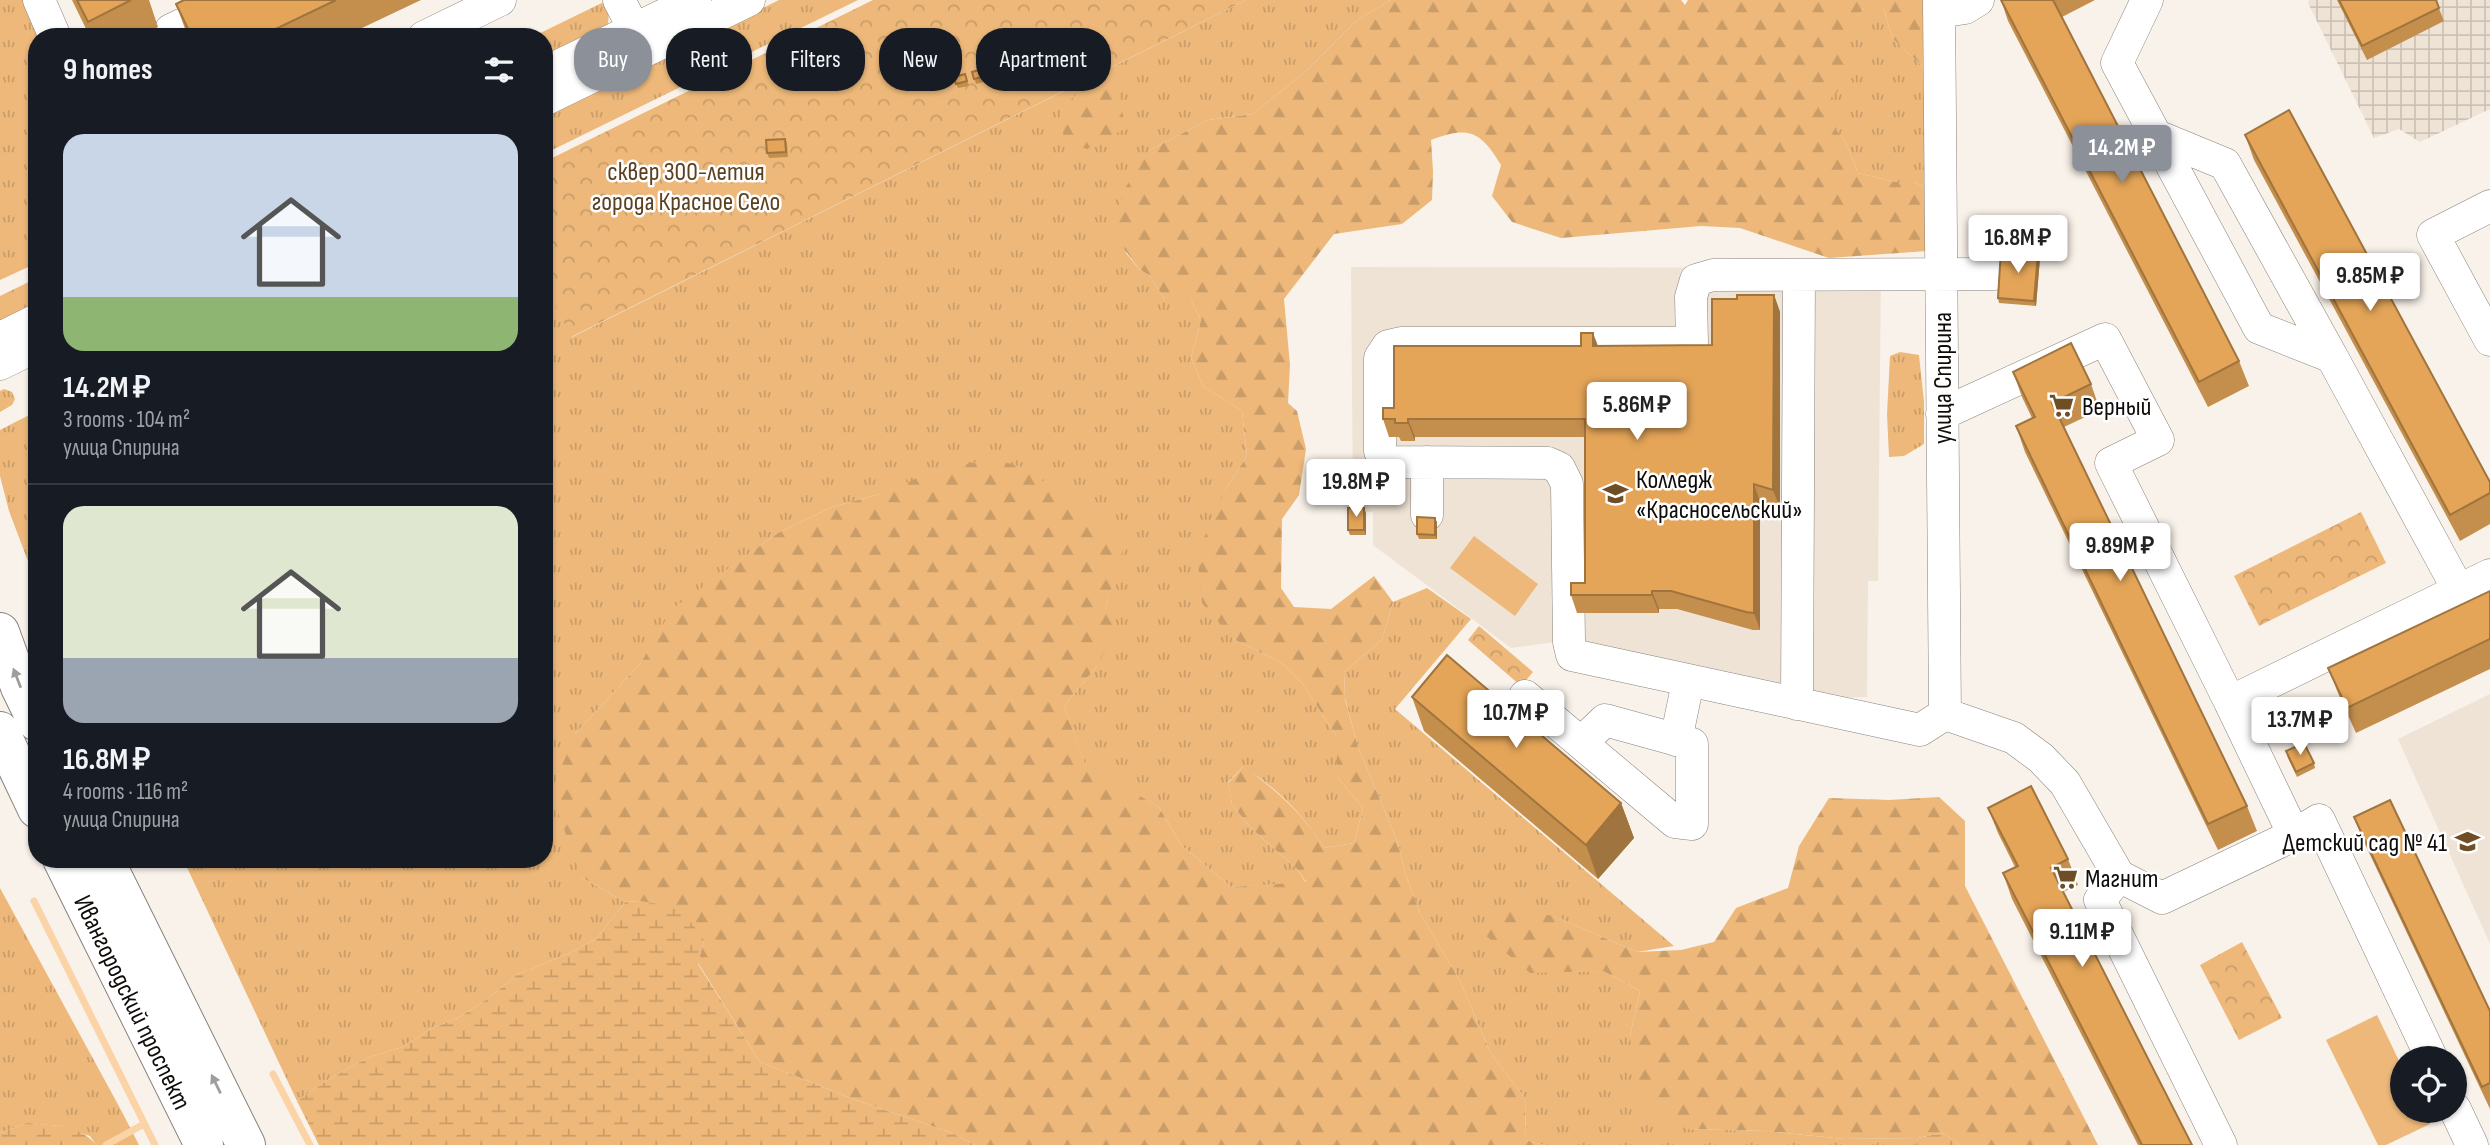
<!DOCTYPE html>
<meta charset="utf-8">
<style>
:root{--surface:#171b24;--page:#242831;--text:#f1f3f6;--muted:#9ea1a6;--line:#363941;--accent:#8c9099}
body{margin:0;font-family:"Sofia Sans Condensed",sans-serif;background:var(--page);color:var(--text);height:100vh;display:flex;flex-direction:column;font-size:26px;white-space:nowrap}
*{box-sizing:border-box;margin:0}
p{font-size:23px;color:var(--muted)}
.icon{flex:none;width:38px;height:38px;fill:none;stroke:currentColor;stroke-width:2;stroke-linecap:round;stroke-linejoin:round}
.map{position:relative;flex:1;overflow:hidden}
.panel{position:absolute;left:28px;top:28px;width:525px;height:840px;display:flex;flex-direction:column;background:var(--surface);border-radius:28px;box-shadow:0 2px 5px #0004}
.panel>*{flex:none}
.top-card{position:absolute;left:574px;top:28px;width:665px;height:63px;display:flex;gap:14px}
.controls{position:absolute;left:2390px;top:1046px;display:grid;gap:14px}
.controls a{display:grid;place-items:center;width:77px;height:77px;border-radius:50%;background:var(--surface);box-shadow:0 2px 5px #0004;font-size:35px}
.price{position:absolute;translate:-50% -60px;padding:0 16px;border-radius:7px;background:#fff;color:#222;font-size:23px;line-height:46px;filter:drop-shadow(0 2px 4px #0008)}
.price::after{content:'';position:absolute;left:50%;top:42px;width:21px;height:16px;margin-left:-10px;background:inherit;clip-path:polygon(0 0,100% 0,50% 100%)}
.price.active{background:var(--accent);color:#fff}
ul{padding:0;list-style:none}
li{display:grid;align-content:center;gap:14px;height:371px;padding:0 35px}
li+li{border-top:2px solid var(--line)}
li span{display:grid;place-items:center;height:217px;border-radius:21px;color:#555}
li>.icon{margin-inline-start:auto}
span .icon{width:126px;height:126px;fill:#fffc;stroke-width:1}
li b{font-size:30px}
h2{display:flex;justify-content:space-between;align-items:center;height:84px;padding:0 35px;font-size:30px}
.pill{padding:0 24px;border-radius:28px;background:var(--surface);box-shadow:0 2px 5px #0004;font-size:24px;line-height:63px}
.pill.active{background:var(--accent);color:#fff}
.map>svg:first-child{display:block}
</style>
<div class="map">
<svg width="2490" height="1145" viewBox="0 0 2490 1145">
<defs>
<pattern id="industrial-grid" width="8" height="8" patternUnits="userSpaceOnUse" patternTransform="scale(1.75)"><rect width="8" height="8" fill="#efe3d6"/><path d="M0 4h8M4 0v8" fill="none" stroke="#ccc2b6"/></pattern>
<pattern id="grass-tufts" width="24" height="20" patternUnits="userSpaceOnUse" patternTransform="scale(1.75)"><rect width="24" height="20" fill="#edb87a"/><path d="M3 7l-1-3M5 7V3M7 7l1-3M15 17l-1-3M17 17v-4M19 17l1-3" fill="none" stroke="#ca9d68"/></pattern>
<pattern id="forest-firs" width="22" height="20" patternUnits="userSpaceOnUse" patternTransform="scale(1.75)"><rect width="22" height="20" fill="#edb87a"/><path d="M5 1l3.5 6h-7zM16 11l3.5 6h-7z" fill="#ca9d68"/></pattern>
<pattern id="wetland-marsh" width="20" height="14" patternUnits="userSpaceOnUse" patternTransform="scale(1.75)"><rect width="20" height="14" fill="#edb87a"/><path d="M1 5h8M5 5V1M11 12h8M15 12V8" fill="none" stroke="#ca9d68"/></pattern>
<pattern id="park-crowns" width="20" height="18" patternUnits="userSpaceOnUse" patternTransform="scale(1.75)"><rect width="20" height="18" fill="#edb87a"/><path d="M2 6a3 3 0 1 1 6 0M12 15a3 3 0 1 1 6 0" fill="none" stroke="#ca9d68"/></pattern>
</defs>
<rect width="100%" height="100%" fill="#f9f2ea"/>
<path fill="#efe3d6" d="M1351,267l530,1 -3,313h-10l-1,116 -51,1 -28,-16 -13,2 -213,-43 -51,7 -138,-103v-33h-20z
M2490,694v250l-92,-205z"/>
<path fill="url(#industrial-grid)" d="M2309,0h181v109l-70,33 -21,-13 -25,9 -66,-135z"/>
<path fill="url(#grass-tufts)" d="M0,0h29l18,37h-10v226l-37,17z
M779,0h79l-314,154v-38z
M1246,0h145l-34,20 -50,50 -54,44 -45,6 -58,30 -24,103 13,16 11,7 15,24h26l10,20 -10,38 12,28 39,25 5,45 -22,34 8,149 49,24 20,20 35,54v40l26,31 -9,35 -30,5c-19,-32 -49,-62 -81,-81l-15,15 4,23 20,24 45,40 9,14 -75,4 -50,-42 -22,-38 -74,-42 -21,-59 33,-40 8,-56 19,-68 -244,-48 -48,13 -54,26 -105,76 -33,55 -65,70 6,143 44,25 -28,36 -27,15 -52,21 -28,23 -32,21 -26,10 -30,19 -35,11 -41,23 -29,20 -114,-242h361v-577l28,55z
M606,1l3,5 -1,22 -64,31v-22h-12z
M1865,7h18l10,32 39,36 -1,114 -18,-7h-18l-37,-9 -13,-32 -27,-32 15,-15 4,-52z
M37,278v27l-37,18v-27z
M1900,352l19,3 5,47v42l-20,12 -15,1 -2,-43 3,-58z
M4,389l8,3 3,7 -3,6 -12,7v-21z
M37,411v174l-28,-74 -9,-35v-46z
M1427,588l44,31 -76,90 279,237 -37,6 -83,-36 -24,56 73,-1 37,20 -10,45 56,93 79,2 79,8 73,-1 -1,7h-373l-17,-5 -1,-42 -34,-44 -31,-73 -40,-68 -15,-40 -7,-30 -40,-96 -13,-49 -1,-26 38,-32 11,-38z
M0,888l121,222 18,35h-43l-6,-9 -31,-10 -32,-3 -27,10z"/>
<path fill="url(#forest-firs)" d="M1391,0h290l4,5 3,-5h241l3,75 -39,-36 -10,-32h-18l-27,35 21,17 -6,18 -34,32 26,32 13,32 37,9h18l18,7 -4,62 -98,7 -89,-30 -39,-2 -140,12 -49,-16 -20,-26 9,-31c-21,-35 -33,-39 -70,-25l2,31 -1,29 -30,24 -68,10 -50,65 6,66 -2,38 9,8 9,38 -7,46 -17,24 -1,69 13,19 37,2 43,-33 19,26 -11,38 -38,32 1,27 13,48 40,96 7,30 15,40 40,68 31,73 34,44 1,42 17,5h-568l-23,-12 -99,-34 -93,-37 -62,-99 6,-23 -64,-39 -15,1 -44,-25 -30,-85 24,-58 65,-70 32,-55 106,-76 54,-26 48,-13 60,-26 54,-9 31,9 100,74 -20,68 12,18 -20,38 -33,40 21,58 74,43 22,38 50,42 75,-5 -9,-13 -45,-40 -20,-24 -4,-22 16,-17c31,24 60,48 80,82l30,-5 9,-35 -26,-31v-40l-35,-54 -20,-20 -49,-24 -31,-36 -5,-49 28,-64 22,-34 -5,-45 -39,-25 -12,-28 10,-38 -10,-20h-26l-15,-24 -11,-7 -29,-39 15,-42 25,-38 58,-30 45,-6 54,-44 50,-50z
M1115,81l11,47 -39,21 -23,-9 -4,-30 28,-27z
M1939,797l26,24v65l133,259h-138l-17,-12 -26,5 -73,1 -79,-8 -79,-2 -49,-30 -7,-63 10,-45 -37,-20 -73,2 -51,-43 18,-24 57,10 83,36 44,-2 33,-8 22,-34 52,-20 11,-42 30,-48 60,2z"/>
<path fill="url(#wetland-marsh)" d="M640,901c36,5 44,9 64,39l-6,24 62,98 93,37 99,34 23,12h-656l-22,-44 29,-20 41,-23 35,-11 30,-19 26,-10 32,-21 28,-23 52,-21 27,-15 28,-36z
M27,1123c23,2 55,2 69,22h-96v-12z
M1943,1133l17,12h-44l1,-7z"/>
<path fill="url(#park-crowns)" d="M873,0h373l-675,337 -27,-54v-121z
M2361,512l25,51 -127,63 -25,-50z
M1479,626l54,46 -12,14 -53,-46z
M2242,942l40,76 -43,22 -39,-75z"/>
<path fill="#edb87a" d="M1474,536l64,48 -23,32 -65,-48z
M2377,1015l26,54v42h20l7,13 -44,21h-8l-52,-105z"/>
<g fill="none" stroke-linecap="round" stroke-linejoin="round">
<path stroke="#fad3a7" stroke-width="7" d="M34,901l121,244
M273,1074l37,71
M106,1145l38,-21"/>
<defs>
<path id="minor" d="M39,0l16,37
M619,0l24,46
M1939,0l6,714
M2147,0l-30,63 142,265 73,29 127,234
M1939,12l26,-4 13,-8
M169,37l2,-7 63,-30
M424,37l76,-37
M544,73l151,-73
M544,100l205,-100
M2157,136l68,28 107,193
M2490,206l-57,29 57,105
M0,338l37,-18
M0,364l37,-18
M1942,414l163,-75 53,101 -47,23 119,239
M1427,515v-53
M1525,696l150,126 17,2v-80l-87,-24 -24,23
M1797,704l2,-429
M1945,714l-25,16 -348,-75 -3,-13 -2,-158 -8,-16 -11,-5 -155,-1 -10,-4 -3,-7v-93l8,-12 13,-3h291l-1,-46 5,-17 17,-5 281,-1
M1945,714l69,24 27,20 24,25 54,93 43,22 132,-63
M1676,740l12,-58
M2119,876l-19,24 121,245
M2432,1059l-113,-239 -25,15 -64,-133 260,-127
M2455,1109l17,36"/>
<path id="highway" d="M0,632l20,55 17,35
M0,731l37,78
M62,859l142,286
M104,859l142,286"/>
</defs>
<use href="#minor" stroke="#88827b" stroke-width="33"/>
<use href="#highway" stroke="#88827b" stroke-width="40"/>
<use href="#minor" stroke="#fff" stroke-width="32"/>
<use href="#highway" stroke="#fff" stroke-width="38"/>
</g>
<path fill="#c48e4c" d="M72,0h77l9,27 -19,10h-49z
M184,0h237l-78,37h-155l-12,-33z
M2001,0h94l-33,17 177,344 10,25 -41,21 -200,-386z
M2337,0h101l-2,1 8,20 -77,39z
M1001,65l3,11 -11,3 -3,-11z
M983,69l4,12 -11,3 -4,-12z
M965,74l4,12 -11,2 -4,-11z
M2245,135l245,347v42l-30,17 -206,-381z
M785,139l2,4 1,14 -19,1 -2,-5z
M2040,258l-4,48 -37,-3 -1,-5z
M1774,295l6,17v196l-20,-6v128h-7l-76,-21h-18v4h-82l-6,-18 14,-12v-146h-170v4h-14l-2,-4h-10l-6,-18 11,-11 204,-62 114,-1 25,-46z
M2013,372l78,12 9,26 -36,17 183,379 10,25 -39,19 -193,-398 -9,-26 16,-8 -10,-21z
M1366,513v22h-16l-2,-5z
M1437,522v17h-18l-2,-5z
M2490,591v78l-134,64 -18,-40 -10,-25z
M1412,697l209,106 13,35 -36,41 -174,-148z
M2287,756l27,7 1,5 -18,9z
M1988,808l80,51 10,26 -15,7 129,253h-54l-126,-246 -9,-26 12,-6 -17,-34z
M2354,817l136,194v98l-126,-267z"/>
<path fill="#a0743e" d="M2038,253l2,5 -4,48 -2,-5z
M1774,295l6,17v196l-7,-18z
M1593,333l7,18 -7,-5z
M1408,419l7,18v4l-7,-18z
M1754,484l6,18v128l-6,-17z
M1364,508l2,5v22l-2,-5z
M1435,518l2,4v17l-2,-4z
M1652,591l7,18v4l-7,-18z
M1621,803l13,35 -36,41 -12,-34z"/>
<path fill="#e4a558" stroke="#a0743e" stroke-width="2" d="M77,0h54l-43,22z
M184,0h152l-77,37h-67l-16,-33z
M2001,0h52l186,361 -40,21z
M2339,0h97l3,8 -77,38z
M1001,65l2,6 -12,3 -1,-6z
M983,69l2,7 -11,3 -2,-7z
M965,74l2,7 -11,3 -2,-7z
M2289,110l201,372v11l-40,22 -205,-380z
M785,139l1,13 -19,1 -1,-13z
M2001,250l37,3 -4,48 -36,-3z
M1737,295h37l-1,195 -19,-6v129l-8,-1 -75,-21h-19v4h-81v-12h14v-164h-177v4h-13v-4h-12v-11h11v-62h187v-13h12v13l119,-1v-46h25z
M2071,343l20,41 -39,19 195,403 -39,18 -192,-398 19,-9 -22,-45z
M1348,508h16v22h-16z
M1417,517l18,1v17l-18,-1z
M2490,591v48l-143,69 -19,-40z
M1447,655l174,148 -35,42 -174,-148z
M2304,743l10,20 -18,9 -10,-21z
M2031,786l37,73 -17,9 141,277h-50l-139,-272 15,-7 -30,-58z
M2390,800l100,211v72l-8,4 -128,-270z"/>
<defs><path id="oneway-solid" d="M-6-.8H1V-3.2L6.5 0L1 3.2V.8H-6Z" transform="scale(1.75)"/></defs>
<g fill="#9f9e9d">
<use href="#oneway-solid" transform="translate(17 678) rotate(-111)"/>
<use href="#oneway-solid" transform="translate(216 1084) rotate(-116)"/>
</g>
<defs>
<symbol id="supermarket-bare" viewBox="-9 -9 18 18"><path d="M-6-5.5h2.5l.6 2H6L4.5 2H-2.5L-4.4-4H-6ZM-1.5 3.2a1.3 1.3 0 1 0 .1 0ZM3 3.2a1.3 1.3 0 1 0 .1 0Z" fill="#6f4e25" stroke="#fff" stroke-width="2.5" paint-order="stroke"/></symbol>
<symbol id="university-bare" viewBox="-9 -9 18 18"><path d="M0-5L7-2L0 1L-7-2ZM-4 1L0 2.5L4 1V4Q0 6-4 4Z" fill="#6f4e25" stroke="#fff" stroke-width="2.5" paint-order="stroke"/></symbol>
<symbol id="school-bare" viewBox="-9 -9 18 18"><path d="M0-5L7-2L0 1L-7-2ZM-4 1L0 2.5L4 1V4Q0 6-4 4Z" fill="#6f4e25" stroke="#fff" stroke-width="2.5" paint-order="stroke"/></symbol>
</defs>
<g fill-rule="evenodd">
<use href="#supermarket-bare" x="2044" y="388" width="35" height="35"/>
<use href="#university-bare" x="1598" y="476" width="35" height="35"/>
<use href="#school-bare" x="2450" y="824" width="35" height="35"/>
<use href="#supermarket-bare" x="2048" y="860" width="35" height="35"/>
</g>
<g text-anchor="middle" stroke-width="5" stroke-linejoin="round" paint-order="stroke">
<g font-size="26" fill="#5b4120" stroke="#fff">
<text x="686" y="180">сквер 300-летия<tspan x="686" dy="30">города Красное Село</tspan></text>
</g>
<g font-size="26" fill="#0f0c0a" stroke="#fff">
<text transform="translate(1942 378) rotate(-90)" y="9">улица Спирина</text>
<text transform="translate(133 1002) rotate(64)" y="9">Ивангородский проспект</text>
</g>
<g font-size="26" fill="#0f0c0a" stroke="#fff" text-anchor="start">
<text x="2082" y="415">Верный</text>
<text x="1636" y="488">Колледж<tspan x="1636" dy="30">«Красносельский»</tspan></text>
<text x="2447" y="851" text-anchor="end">Детский сад № 41</text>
<text x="2085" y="887">Магнит</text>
</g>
</g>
</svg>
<div class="controls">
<a><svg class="icon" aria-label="locate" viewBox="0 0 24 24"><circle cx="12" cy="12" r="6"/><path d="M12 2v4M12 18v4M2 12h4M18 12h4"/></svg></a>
</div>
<b class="price active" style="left:2122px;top:185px">14.2M ₽</b>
<b class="price" style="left:2018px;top:275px">16.8M ₽</b>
<b class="price" style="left:2370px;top:313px">9.85M ₽</b>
<b class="price" style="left:1637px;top:442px">5.86M ₽</b>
<b class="price" style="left:1356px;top:519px">19.8M ₽</b>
<b class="price" style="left:2120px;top:583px">9.89M ₽</b>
<b class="price" style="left:1516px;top:750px">10.7M ₽</b>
<b class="price" style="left:2300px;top:757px">13.7M ₽</b>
<b class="price" style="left:2082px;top:969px">9.11M ₽</b>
<div class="top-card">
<a class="pill active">Buy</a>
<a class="pill">Rent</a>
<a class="pill">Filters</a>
<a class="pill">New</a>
<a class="pill">Apartment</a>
</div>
<section class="panel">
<h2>9 homes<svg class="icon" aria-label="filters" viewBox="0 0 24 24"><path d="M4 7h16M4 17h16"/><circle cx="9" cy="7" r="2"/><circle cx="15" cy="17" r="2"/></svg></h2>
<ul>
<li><span style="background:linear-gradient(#c9d6e8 75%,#8fb573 0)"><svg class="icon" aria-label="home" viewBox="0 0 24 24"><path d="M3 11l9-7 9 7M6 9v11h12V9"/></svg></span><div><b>14.2M ₽</b><p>3 rooms · 104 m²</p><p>улица Спирина</p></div></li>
<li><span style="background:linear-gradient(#dfe7d0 70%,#9aa5b1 0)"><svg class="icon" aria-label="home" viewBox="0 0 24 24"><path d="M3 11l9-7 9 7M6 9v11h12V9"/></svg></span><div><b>16.8M ₽</b><p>4 rooms · 116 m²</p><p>улица Спирина</p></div></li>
</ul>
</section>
</div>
